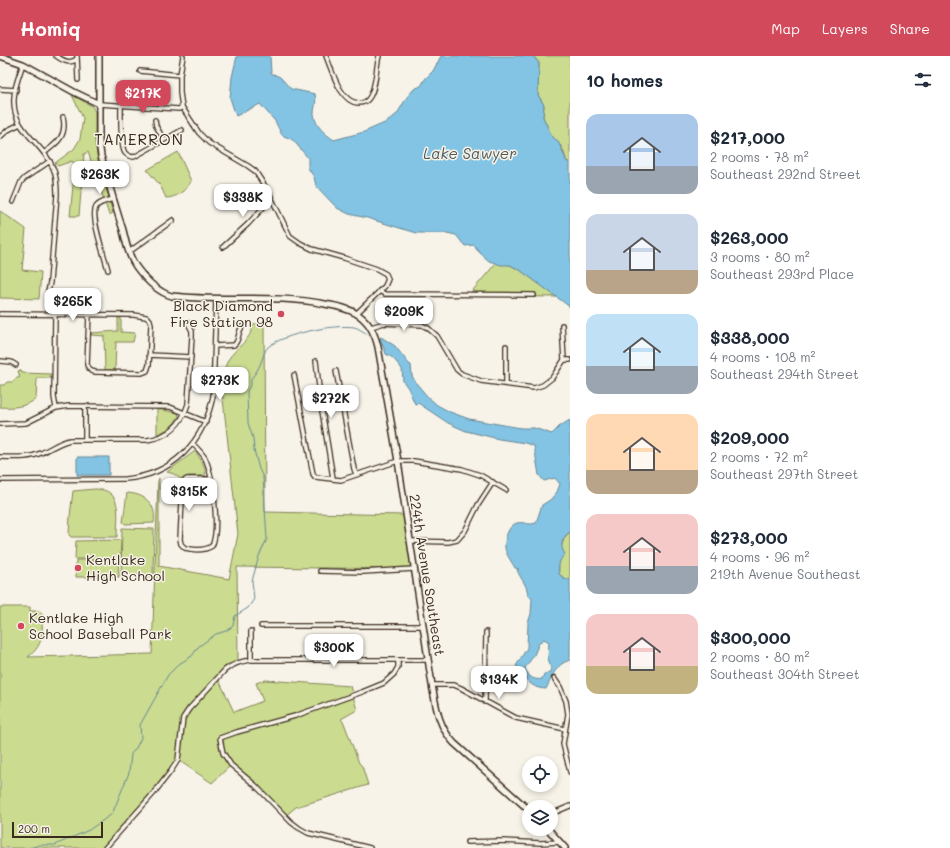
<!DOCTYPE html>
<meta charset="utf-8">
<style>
:root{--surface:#fff;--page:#f6f6f7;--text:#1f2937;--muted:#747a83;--accent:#d1495b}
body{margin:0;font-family:Mali,sans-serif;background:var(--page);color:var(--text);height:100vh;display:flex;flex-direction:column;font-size:15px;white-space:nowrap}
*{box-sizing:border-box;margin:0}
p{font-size:13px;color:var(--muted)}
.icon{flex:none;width:22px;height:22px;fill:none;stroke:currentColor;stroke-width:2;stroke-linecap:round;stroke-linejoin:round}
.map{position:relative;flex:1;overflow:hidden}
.sheet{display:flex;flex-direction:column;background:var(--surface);width:380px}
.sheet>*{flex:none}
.controls{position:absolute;left:522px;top:700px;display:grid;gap:8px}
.controls a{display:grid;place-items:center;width:36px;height:36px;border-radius:50%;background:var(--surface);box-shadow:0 2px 6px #0003;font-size:20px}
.scale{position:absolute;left:12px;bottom:10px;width:91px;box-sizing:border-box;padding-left:4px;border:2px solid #3b2a1e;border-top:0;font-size:11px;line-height:14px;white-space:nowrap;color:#3b2a1e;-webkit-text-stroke:3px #f7f3e8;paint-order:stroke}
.price{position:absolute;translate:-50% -34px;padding:0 9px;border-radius:8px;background:#fff;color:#222;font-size:13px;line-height:26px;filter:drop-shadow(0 1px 2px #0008)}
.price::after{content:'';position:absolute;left:50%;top:24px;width:12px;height:9px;margin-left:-6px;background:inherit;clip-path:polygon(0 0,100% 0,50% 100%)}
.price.selected{background:var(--accent);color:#fff}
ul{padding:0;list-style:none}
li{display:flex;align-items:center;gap:12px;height:100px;padding:0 16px}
li span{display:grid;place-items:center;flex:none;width:112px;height:80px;border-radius:12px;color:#555}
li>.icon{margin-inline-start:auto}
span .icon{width:48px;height:48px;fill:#fffc;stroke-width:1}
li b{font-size:17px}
h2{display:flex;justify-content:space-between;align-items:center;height:48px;padding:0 16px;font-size:17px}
header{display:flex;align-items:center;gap:24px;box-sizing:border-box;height:56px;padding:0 20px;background:var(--accent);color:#fff}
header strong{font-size:19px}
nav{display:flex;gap:22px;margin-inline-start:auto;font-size:14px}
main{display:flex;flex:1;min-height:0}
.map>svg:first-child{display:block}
</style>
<header>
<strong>Homiq</strong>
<nav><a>Map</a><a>Layers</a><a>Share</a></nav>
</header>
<main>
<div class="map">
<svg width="570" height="792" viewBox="0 0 570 792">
<rect width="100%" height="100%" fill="#f7f3e8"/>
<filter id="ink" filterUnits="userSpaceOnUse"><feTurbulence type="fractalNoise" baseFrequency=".025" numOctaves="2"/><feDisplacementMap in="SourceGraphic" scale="8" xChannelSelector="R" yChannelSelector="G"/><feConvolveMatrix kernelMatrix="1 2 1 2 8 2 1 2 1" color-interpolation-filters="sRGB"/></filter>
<g filter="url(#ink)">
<path fill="#cbdc90" stroke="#838357" d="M533,0h37v106h-3l-5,-15 -10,-10 -9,-20 1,-12 -6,-10 1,-32z
M72,39l20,11 3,6v26l2,17 16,58 -4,2 -21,-63 -4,2 -5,62h-9l5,-51 -3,-4 -14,5 -3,-3 19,-14 6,-10 3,-21z
M178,96l13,29c-4,9 -15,17 -25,17l-6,-13 -13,-15z
M0,155l26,18 -4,41 19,2 -2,27 -39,-1z
M496,207l14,2 10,5 37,27 -89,-1z
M118,262h3v14l14,1 -2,9h-17l-1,28h-10l-1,-34 -13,-1v-2l27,-2z
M264,266l1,190 139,3 10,54 -177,-2 1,95 -6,3 -14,13 16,34 29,-11 -7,-18 9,-3 85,6 7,24 -16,9 3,4 15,40 3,3 6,19 -72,22 -11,9 -30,-31 -24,-20 -19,18 -34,-23 -73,88h-105v-241h30v4h9l3,2c0,19 3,31 -14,44l124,-3 6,-173 1,-3v88l70,13 9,-45 -17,-153c2,-6 4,-15 7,-21 8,-13 23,-19 25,-35z
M21,314l1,3 29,1v4h-14l-1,21c-11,8 -23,9 -36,8v-22h4l3,-3h6l2,-3 5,-2 -2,-6z
M157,353l21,4 1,3c-5,9 -12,15 -22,18z
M195,395c5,7 12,17 10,25h-17l-6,4 -8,-6 -7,-2z
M95,433c29,0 22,28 22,48h-46l-2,-2 1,-19 3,-25z
M127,437c18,1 30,11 27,30l-29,1 -2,-2z
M122,472l32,1 -1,48 -32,-1z
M570,476v47h-5l-6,-5c-1,-11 1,-36 11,-42z
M121,484l-1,19h-45l1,-18z
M76,504h42l1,17h-43z"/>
<path fill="#83c4e4" stroke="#668695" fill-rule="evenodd" d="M237,0h33l1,17 9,4 11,12 24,5c2,9 -1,13 -1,20 1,12 11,20 20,26l30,-8 23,-10 10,-8 10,-17 7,-8 7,-3 4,-7 8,-8 8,-15h92l6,7 -1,32 6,10 -1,12 9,20 6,4 9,21h3v145l-50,-37 -10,-5h-9l-12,-4 -9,-8 -6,-8 -9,1 -9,-11 -9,-2h-31l-49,-15 -18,-4 -12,-6 -21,-22 -2,-9 -6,-9v-10l-15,-18 -11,-5 -7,-14 -15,-17 -24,12 -6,-18 2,-21z
M381,281l14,9 14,18 2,1 1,11 4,7 11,13 10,9 13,7 19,7 52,9h13l18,6 8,-8 10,-6v112c-8,5 -11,14 -5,22 -6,6 -7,12 -6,20l6,5h5v81c-15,4 -18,18 -24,29 -16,0 -21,-12 -30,-23l11,-18 1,-25 3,-9 1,-15 -4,-4c-1,-11 -7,-15 -11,-25l2,-1 -4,-1c-3,-6 -9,-13 -10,-20 -1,-8 3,-23 12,-25 7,-2 10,3 19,0l6,-18 8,-5 7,-8 3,-8 -5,-6 -11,3 -5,-6 -5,-29 -9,-3 -26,-4 -33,-8 -18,-8 -30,-20 -3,1 -7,-16 -5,-7 -1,-12 -9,-11 -7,-4 -6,-16zM544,583l5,3 -1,16 3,11 -2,4 -5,1 -2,5c-9,2 -14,-3 -17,-11l9,-13 5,-12z
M77,401h32v18h-32z"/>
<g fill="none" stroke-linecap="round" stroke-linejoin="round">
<path stroke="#668695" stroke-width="1" d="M29,792l11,-3h15l34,-15 23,-16 17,-41 2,-19 5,-6 5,-10 -1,-13 28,-50 11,-11 13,-8 6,-9 18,-13 10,-3 7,-5 2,-10 13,-8 6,-9 -2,-18 7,-25 8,-17 -4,-62 -4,-8 -5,-19 -1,-12 -5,-15 -1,-32 4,-7v-5c3,-4 6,-8 8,-12 3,-6 5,-16 9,-20 15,-13 66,-23 86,-20 5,1 11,6 16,9"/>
<defs>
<path id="street" d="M56,0c7,4 13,9 21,3
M77,0l1,24
M183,0l-3,19v18l2,14 17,26 10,10 39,23 7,5 13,20 22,45 10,7 12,6 32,9 33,11 9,5 2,5 -3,7 -28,27
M326,0c6,14 14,46 32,47 4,0 9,-1 11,-5 7,-9 7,-31 10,-42
M23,8c-4,12 -10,26 -9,39 0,28 30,41 39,65 4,8 4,18 4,27l-7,87 -2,10
M140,15l40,4
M0,33l16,1
M99,48l80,5 3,-2
M121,49c0,10 -1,41 4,48 3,3 5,4 9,4l48,-27
M155,64l1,6 8,14
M0,81l8,-7 12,-6
M44,97c15,-11 23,-18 19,-36
M13,146l8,-20 4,-4 25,-17
M223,191l25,-23 23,-25
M129,196l44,-32
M108,214c-3,-13 -18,-53 -12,-63 3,-5 11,-6 17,-8
M379,235l6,3 149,1
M0,258l134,1 12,2 4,3 1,5 -2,40 -2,6 -5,2 -47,-1 -4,-1 -4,-6 2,-51
M55,258l-1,83 2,11
M371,271l13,-4 38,2 6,3 9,8 20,34 5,4 19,7 53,7 9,-3 9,-7 12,-18 -2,-35
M215,290l19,-1c6,-5 3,-12 8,-18
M506,290v38
M149,299l42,2
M564,304h6
M0,305l11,1 5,3
M316,305l5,44 12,73
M336,315l18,98 2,5
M294,319l19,99 2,3 26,3 57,-19h16l48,8 18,6 26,15
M0,368l26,-1 30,-15 13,-2 101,1 36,15
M85,384v-34
M193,388c4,4 9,9 12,14 8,17 15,71 7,88 -8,5 -19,4 -27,2l-4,-4 -1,-5 3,-57 4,-3h24
M0,401c13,0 28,2 41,-4 10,-4 18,-11 29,-13h77c21,-3 35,-16 41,-36l4,-68v-5l-4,-8
M0,424l125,-1c48,-4 79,-37 88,-83l3,-98
M410,485l38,1 9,-2 8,-9 13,-26 15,-23
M320,515l43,1 51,-3
M261,570h162
M251,604v-29
M554,622l6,9 6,14 2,13 -5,30 7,28
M432,629h22l7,3 55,30 49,11
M485,646l1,-70
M551,758l19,-8
M467,786l36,-1 37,2 20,-1
M105,792l49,-55 17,-22 7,-11 5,-42 6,-9 36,-39c8,-6 16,-9 26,-10h177
M370,792l-62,-15 -9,-5 -8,-6 -36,-37 -24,-20 -8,-12 -3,-15 17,-6 58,-16 67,-24 22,-9 10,-9 4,-7v-6"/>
<path id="secondary" d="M0,0l23,8 51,28 25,12
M99,0v85l2,15c7,25 14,50 22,74 3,13 6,27 14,38 9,12 20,24 35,28 51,6 103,-2 153,8 11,2 23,4 32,10 12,7 18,20 21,33l20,114 34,224c4,21 6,41 22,58l75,67
M548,773l17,19"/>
</defs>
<use href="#street" stroke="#3b2a1e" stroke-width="6"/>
<use href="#secondary" stroke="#3b2a1e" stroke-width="8"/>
<use href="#street" stroke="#f7f3e8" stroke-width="3.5"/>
<use href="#secondary" stroke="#f7f3e8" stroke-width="5"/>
</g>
</g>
<g fill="#d1495b" stroke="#f7f3e8" stroke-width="1.5">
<circle cx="281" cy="258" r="4"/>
<circle cx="78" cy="512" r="4"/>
<circle cx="21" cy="570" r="4"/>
</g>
<g text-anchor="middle" stroke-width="3" stroke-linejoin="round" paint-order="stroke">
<g font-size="14" fill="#3b2a1e" stroke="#f7f3e8" text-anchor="start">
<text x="273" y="255" text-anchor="end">Black Diamond<tspan x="273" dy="16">Fire Station 98</tspan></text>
<text x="86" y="509">Kentlake<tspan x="86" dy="16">High School</tspan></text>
<text x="29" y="567">Kentlake High<tspan x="29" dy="16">School Baseball Park</tspan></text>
</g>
<g font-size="14" fill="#3b2a1e" stroke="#f7f3e8">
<text transform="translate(427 519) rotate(81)" y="5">224th Avenue Southeast</text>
</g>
<g font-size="15" letter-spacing="1" fill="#3b2a1e" stroke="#f7f3e8">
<text x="139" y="89">TAMERRON</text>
</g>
<g font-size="15" font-style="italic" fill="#515859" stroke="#f7f3e8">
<text x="470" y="103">Lake Sawyer</text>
</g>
</g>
</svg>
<div class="controls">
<a><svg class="icon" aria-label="locate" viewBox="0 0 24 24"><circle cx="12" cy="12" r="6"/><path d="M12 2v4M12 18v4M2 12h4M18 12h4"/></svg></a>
<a><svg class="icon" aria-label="layers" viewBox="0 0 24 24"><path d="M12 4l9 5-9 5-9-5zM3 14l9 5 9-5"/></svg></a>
</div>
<div class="scale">200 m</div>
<b class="price selected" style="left:143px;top:58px">$217K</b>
<b class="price" style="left:100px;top:139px">$263K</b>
<b class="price" style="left:243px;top:162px">$338K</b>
<b class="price" style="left:73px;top:266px">$265K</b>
<b class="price" style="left:404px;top:276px">$209K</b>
<b class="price" style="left:220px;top:345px">$273K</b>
<b class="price" style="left:331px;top:363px">$272K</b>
<b class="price" style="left:189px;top:456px">$315K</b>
<b class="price" style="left:334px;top:612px">$300K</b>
<b class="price" style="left:499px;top:644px">$134K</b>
</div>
<section class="sheet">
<h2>10 homes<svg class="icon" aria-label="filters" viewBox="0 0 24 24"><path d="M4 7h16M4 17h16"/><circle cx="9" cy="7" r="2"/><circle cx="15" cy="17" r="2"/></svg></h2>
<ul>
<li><span style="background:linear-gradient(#a9c7e8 65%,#9aa5b1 0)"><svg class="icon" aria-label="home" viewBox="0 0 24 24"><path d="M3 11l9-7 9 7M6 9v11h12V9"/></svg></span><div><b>$217,000</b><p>2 rooms · 78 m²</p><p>Southeast 292nd Street</p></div></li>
<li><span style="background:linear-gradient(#c9d6e8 70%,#b9a48a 0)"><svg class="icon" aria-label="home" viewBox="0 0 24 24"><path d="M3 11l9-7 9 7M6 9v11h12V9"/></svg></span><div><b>$263,000</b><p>3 rooms · 80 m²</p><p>Southeast 293rd Place</p></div></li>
<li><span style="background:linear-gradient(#bfe0f5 65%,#9aa5b1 0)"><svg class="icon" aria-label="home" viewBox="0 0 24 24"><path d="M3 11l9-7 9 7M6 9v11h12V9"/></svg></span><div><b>$338,000</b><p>4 rooms · 108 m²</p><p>Southeast 294th Street</p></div></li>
<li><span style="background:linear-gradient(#ffd9b3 70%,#b9a48a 0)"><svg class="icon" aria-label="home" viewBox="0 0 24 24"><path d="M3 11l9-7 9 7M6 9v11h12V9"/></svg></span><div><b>$209,000</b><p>2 rooms · 72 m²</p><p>Southeast 297th Street</p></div></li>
<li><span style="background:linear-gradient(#f6c9c9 65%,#9aa5b1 0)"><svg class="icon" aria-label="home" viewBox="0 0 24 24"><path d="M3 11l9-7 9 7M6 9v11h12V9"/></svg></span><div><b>$273,000</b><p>4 rooms · 96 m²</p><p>219th Avenue Southeast</p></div></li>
<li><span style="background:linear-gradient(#f6c9c9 65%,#c2b280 0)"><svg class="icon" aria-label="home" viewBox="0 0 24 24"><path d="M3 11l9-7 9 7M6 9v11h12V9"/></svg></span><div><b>$300,000</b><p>2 rooms · 80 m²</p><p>Southeast 304th Street</p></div></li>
</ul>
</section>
</main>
